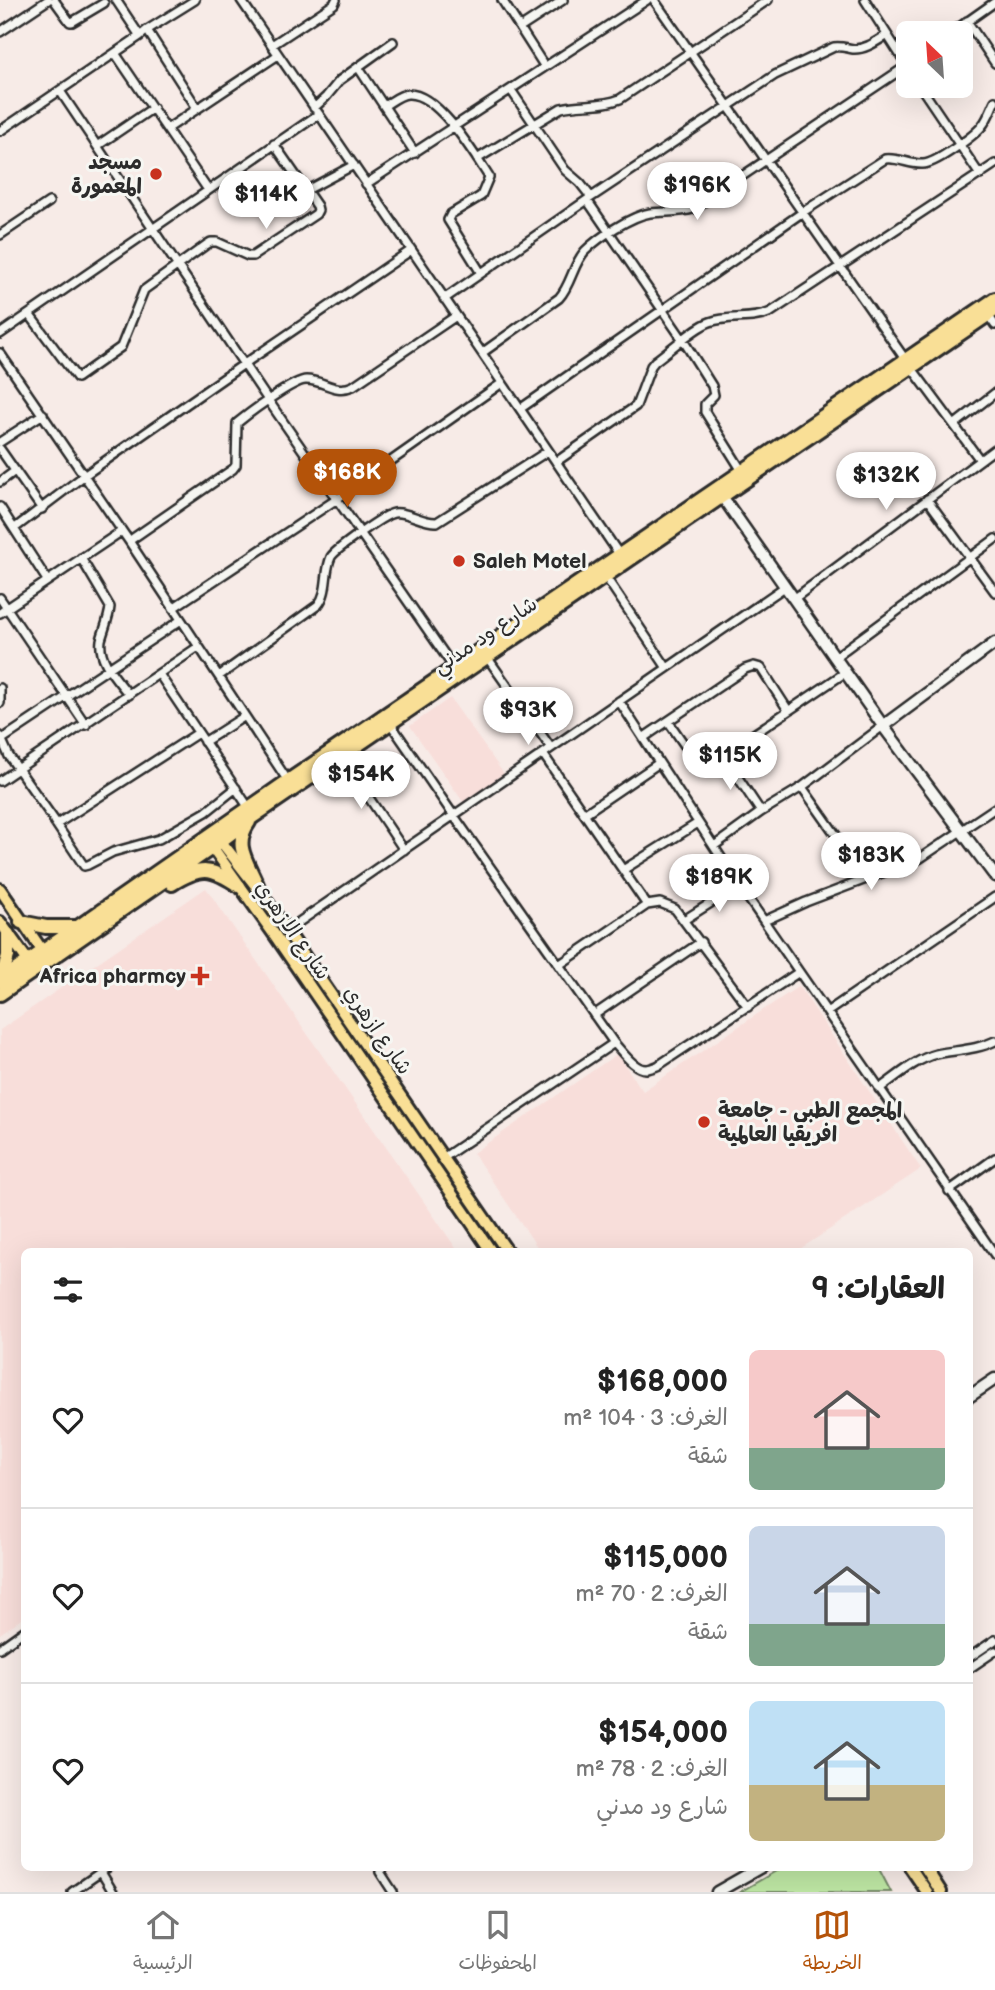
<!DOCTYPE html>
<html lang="ar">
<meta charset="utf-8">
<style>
:root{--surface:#fff;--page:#f6f6f6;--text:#222;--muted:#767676;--line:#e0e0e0;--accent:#b45309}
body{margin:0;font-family:"Balsamiq Sans","Playpen Sans Arabic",sans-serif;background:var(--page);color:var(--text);direction:rtl;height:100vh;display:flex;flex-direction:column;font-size:26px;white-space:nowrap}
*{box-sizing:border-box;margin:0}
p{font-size:23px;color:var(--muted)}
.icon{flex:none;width:38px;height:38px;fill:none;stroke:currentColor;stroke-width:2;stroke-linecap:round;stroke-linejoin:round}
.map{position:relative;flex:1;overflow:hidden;direction:ltr}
.drawer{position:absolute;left:21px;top:1248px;width:952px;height:623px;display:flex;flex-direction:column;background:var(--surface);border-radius:10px;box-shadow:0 7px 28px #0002;direction:rtl}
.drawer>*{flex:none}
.needle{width:46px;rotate:335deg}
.buttons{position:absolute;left:896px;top:21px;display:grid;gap:14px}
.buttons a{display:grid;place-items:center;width:77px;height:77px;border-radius:10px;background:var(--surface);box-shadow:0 7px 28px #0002;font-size:35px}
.price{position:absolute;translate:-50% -60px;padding:0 16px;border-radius:24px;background:#fff;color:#222;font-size:23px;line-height:46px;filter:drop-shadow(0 2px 4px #0008)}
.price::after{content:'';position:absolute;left:50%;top:42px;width:21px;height:16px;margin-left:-10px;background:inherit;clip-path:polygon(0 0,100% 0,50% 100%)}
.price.on{background:var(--accent);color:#fff}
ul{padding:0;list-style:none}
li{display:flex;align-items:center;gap:21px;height:175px;padding:0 28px}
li+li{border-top:2px solid var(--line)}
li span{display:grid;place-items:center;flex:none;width:196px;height:140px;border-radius:10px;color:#555}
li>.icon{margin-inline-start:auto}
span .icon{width:84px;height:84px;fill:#fffc;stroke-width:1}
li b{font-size:30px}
h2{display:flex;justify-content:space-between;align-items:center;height:84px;padding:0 28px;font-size:30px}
.tabs{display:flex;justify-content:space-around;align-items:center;height:98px;border-top:2px solid var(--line);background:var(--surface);font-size:19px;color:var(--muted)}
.tabs a{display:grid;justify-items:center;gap:4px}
.tabs .on{color:var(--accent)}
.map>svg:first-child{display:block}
</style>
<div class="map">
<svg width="995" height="1892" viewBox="0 0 995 1892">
<rect width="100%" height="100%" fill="#f7ebe7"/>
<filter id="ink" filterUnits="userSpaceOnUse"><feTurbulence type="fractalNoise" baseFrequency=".0143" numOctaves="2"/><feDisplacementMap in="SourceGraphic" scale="14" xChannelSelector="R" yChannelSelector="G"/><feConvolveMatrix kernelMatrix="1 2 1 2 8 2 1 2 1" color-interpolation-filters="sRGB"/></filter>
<g filter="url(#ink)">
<path fill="#f8deda" d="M450,698l54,76 -40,29 -54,-77z
M206,888l252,363h-434v366l-24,17v-604z
M799,986l122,183 -124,82h-257l-67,-98 144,-99 26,37z"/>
<path fill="#bee7a4" stroke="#748968" stroke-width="2" d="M783,1867h95l13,25h-151z"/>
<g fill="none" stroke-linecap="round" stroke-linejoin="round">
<defs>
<path id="street" d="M54,0l16,22h2l32,-19
M116,0l24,36
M241,0c126,185 252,370 378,554
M502,0l43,67
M654,0l251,359
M865,0l43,67
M967,21l28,42
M520,28l43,-28
M147,30l50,78
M0,32l48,-32
M951,33l44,-31
M272,45l62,-41 2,-4
M115,53l93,137
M358,67l57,86
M920,86l60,89
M511,90l54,80 15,13 11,14
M60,91l208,309 186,268
M384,106c7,-4 16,-12 24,-12 30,-1 66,60 81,83l-8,19 -30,18 -3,6 33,53
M314,108l12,-11 14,-17 53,-38
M167,129l111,-74
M0,131l140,-95 7,-6 48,-30
M97,146l56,-38
M477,159l84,-51c20,-5 40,-1 59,-9l148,-99
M366,184l281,-184
M307,190l47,-25
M587,200l96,140 29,46 2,9 -9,9v8l37,59
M0,235l49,-33
M444,299l143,-99 188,-125 59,-28c8,-1 12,1 19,2 12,1 24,-8 34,-14
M29,314l48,64 44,-31 23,-57 62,-45 5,-3h6l31,14h5l63,-42 2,-4 -1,-4 -43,-62
M988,315l7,10
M0,334l319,-220
M0,353l129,188 159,240
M482,353l77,-55c12,-13 14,-34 26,-47 14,-14 46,-35 65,-38 14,-2 29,0 43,-4l215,-144
M911,367l69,93
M520,409l283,-197 82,-53c13,-2 25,6 38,5 12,0 51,-28 59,-38 6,-7 9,-17 13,-25
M954,425l41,-32
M0,442l43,-28
M0,449l42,60
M556,462l80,-56 15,-40 4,-5c14,-10 40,-34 55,-39 20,-7 42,-1 61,-10l224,-148
M0,482l15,-11
M927,499l68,93
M0,507l47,73
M15,528l70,-53 159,-111 166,-113
M129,541l104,-72 3,-4 1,-42c11,-9 56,-43 69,-43 18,0 28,14 47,6l103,-70
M81,558l29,49c-1,11 -6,22 -9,33 -3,21 16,39 28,55
M605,576l62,92
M0,598l86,127
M795,598l200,-149
M173,608l164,-109 165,-116
M0,613l122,-82
M487,657l64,91
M835,657l160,-118
M159,674l90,134
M219,676l99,-71c11,-13 6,-33 13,-48 4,-7 54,-43 63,-44 14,-2 28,10 43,9l111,-71
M0,688v15
M619,701l120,184 256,370
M668,721l31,45 6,1 141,-95
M390,723l64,93 160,227
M0,736l9,20 48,68 141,-91
M643,738l102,-69 9,-3 7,2 27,42
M1,740l180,-120
M204,742l41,-26
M543,754l104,151
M723,755l38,57
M341,756l63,94
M0,781l198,-134
M802,787l65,92
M584,814l75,-51
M54,821l30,45 4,-1 25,-13 46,-13 47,-27 30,-24
M714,846l47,-34 41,-25 81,-61
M623,870l75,-47
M684,920l55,-35
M764,921l42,-19 113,-43 76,-51
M286,931l500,-345
M559,965l88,-60 13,-2 15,6 73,98
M827,1012l168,-115
M594,1015l107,-73
M879,1089c17,-12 37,-30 57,-35 20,-4 41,-4 59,-13
M443,1158l171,-115c8,8 20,27 33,26 2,0 11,-3 12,-4l140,-93
M949,1191l46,-33
M0,1648l24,-17
M970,1657l25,-17
M970,1668l25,-17
M385,1867l-5,5 13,20
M101,1872l12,20
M72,1892l36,-25"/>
<path id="secondary" d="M719,492l164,234 112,150
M883,726l112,-83
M970,1396l25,-17
M717,1892l44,-25"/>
<path id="primary" d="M216,835l43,55 248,361
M208,841l66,93 217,317
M0,889l46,67
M0,922l33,46
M910,1867l17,25
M925,1867l16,25"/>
<path id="highway" d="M249,822c-18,25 1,42 10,68
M172,884c29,-18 39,-17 67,2
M21,922l25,5h30
M1,980l7,-24v-22
M0,981l288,-200 707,-482
M0,994l213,-147 41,-31 741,-506"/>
</defs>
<use href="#street" stroke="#2b2b2b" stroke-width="12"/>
<use href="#secondary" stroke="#2b2b2b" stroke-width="15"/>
<use href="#primary" stroke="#2b2b2b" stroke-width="16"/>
<use href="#highway" stroke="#2b2b2b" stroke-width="18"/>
<use href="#street" stroke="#f6f6f2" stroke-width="7"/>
<use href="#secondary" stroke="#f6f6f2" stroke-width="10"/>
<use href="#primary" stroke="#f9df96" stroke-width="10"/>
<use href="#highway" stroke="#f9df96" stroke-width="12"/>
</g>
</g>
<g fill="#c8321e" stroke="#f6f6f2" stroke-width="2.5">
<circle cx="156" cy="174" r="7"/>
<circle cx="459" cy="561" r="7"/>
<path d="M196.5 965.5h7v7h7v7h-7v7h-7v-7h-7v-7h7z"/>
<circle cx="704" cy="1122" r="7"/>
</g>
<g text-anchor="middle" stroke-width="6" stroke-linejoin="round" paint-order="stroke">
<g font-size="21" font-weight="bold" fill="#2b2b2b" stroke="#f6f6f2" text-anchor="end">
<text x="142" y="169">مسجد<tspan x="142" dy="24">المعمورة</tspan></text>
<text x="473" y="568" text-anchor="start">Saleh Motel</text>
<text x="186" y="983">Africa pharmcy</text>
<text x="718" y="1117" text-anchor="start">المجمع الطبي - جامعة<tspan x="718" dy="24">افريقيا العالمية</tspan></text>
</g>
<g font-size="21" fill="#2b2b2b" stroke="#f6f6f2">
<text transform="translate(485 635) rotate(-34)" y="7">شارع ود مدني</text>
<text transform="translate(293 930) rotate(55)" y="7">شارع الازهري</text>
<text transform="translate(378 1030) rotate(55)" y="7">شارع ازهري</text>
</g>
</g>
</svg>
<div class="buttons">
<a><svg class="needle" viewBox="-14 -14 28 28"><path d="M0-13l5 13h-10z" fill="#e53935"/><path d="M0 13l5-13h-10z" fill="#767676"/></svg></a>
</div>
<b class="price" style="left:697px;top:222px">$196K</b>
<b class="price" style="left:266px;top:231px">$114K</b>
<b class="price on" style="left:347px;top:509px">$168K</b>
<b class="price" style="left:886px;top:512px">$132K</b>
<b class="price" style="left:528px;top:747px">$93K</b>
<b class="price" style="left:730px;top:792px">$115K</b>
<b class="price" style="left:361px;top:811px">$154K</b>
<b class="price" style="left:871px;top:892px">$183K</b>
<b class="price" style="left:719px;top:914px">$189K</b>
<section class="drawer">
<h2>العقارات: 9<svg class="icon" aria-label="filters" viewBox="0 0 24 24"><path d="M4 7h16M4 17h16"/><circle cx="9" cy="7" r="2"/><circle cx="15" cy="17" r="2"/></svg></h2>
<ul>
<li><span style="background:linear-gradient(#f6c9c9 70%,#7fa58c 0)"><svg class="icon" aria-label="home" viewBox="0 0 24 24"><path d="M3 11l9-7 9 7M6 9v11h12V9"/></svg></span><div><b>$168,000</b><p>الغرف: 3 · 104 m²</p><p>شقة</p></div><svg class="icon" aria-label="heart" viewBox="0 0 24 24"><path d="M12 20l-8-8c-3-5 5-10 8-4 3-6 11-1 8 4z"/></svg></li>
<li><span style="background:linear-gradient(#c9d6e8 70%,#7fa58c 0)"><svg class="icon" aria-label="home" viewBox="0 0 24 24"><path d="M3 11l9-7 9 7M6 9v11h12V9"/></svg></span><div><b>$115,000</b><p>الغرف: 2 · 70 m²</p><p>شقة</p></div><svg class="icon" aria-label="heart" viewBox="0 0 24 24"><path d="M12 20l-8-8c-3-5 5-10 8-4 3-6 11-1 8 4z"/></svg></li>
<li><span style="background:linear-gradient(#bfe0f5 60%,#c2b280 0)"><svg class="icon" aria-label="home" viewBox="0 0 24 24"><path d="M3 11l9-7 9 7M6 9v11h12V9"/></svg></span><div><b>$154,000</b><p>الغرف: 2 · 78 m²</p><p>شارع ود مدني</p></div><svg class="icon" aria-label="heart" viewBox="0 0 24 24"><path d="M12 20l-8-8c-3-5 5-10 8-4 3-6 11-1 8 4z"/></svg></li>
</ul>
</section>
</div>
<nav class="tabs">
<a class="on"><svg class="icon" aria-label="map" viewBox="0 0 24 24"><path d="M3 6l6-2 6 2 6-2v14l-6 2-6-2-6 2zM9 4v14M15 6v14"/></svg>الخريطة</a>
<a><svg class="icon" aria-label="saved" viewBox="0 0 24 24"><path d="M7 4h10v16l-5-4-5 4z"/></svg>المحفوظات</a>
<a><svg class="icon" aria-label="home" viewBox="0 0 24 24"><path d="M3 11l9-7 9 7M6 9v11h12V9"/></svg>الرئيسية</a>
</nav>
